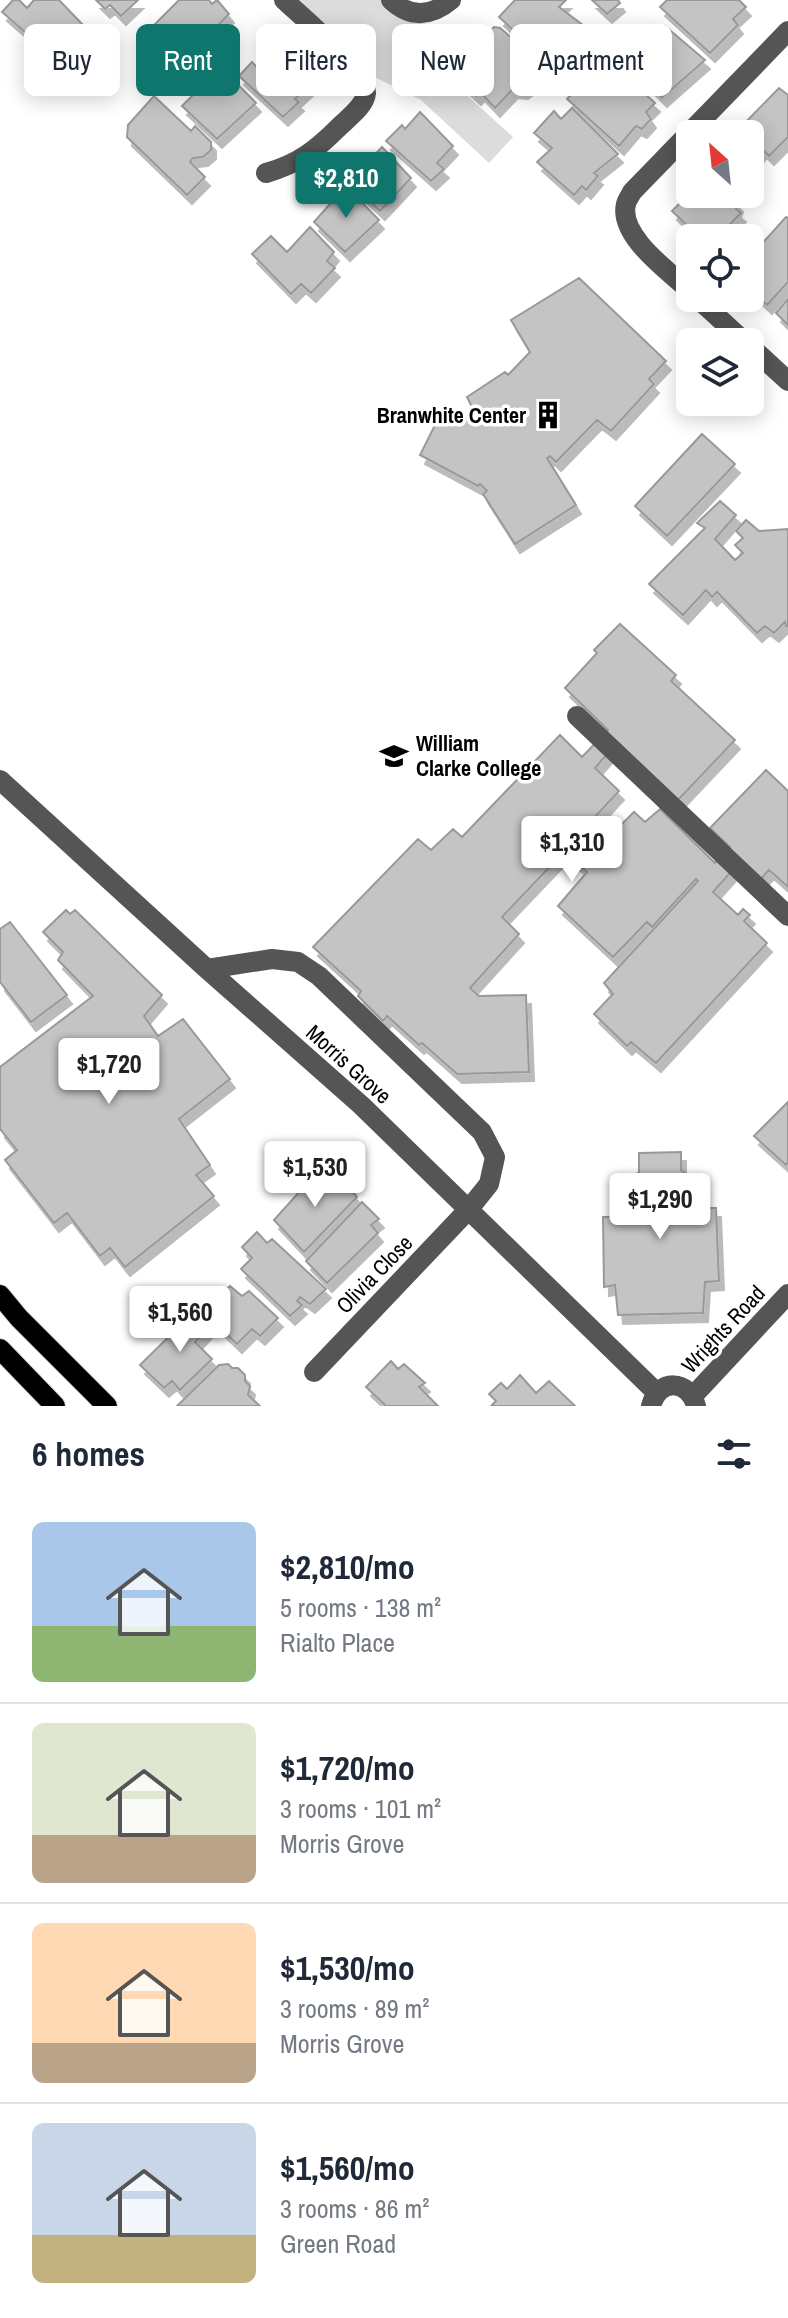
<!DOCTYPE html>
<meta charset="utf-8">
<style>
:root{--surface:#fff;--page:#f2f2f3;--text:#1f2937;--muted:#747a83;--line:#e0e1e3;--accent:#0f766e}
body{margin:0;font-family:"Archivo Narrow",sans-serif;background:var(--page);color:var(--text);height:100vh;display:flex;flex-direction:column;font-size:30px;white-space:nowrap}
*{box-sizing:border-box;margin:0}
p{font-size:26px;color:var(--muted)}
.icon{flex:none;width:44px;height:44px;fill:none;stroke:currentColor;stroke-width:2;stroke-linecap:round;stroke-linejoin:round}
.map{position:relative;height:1406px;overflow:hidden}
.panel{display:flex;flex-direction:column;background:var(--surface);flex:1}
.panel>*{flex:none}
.guide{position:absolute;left:24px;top:24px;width:740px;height:72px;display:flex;gap:16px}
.needle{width:52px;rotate:333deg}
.controls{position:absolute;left:676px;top:120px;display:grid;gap:16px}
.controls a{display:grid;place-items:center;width:88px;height:88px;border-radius:12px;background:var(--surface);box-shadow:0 4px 20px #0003;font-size:40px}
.price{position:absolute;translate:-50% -68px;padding:0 18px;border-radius:8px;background:#fff;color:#222;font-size:26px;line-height:52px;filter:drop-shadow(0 2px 4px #0008)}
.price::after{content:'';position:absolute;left:50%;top:48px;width:24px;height:18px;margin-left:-12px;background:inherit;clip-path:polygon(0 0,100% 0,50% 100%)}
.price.active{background:var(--accent);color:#fff}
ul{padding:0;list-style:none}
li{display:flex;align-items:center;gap:24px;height:200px;padding:0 32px}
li+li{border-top:2px solid var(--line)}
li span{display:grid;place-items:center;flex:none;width:224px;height:160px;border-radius:12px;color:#555}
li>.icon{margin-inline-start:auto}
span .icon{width:96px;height:96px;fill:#fffc;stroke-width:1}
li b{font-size:34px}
h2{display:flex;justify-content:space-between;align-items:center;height:96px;padding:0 32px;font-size:34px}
.pill{padding:0 28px;border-radius:12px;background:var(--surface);box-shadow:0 4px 20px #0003;font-size:28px;line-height:72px}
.pill.active{background:var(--accent);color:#fff}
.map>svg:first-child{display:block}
</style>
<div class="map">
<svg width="788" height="1406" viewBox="0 0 788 1406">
<defs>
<filter id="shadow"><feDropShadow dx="5" dy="9" stdDeviation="0" flood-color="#0004"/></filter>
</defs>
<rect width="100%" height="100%" fill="#fff"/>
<path fill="#dcdcdc" d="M284,0h107l33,15 5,46 84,76 -24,26 -68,-63 -67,-33z"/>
<path fill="#c4c4c4" stroke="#999" stroke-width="2" fill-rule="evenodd" filter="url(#shadow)" d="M13,0h6l8,8 7,-8h25l26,27 -17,18 4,3 -1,8 -4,5h-9l-56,-49z
M96,0h42l-17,16 -11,-11 -5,4z
M179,0h30l3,4 5,-4 12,14 -56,59 -35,-32z
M515,0h51l-7,7 29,22 -21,23 3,9 -8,8h-7l-56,-52z
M592,0h26l2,3 -13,11z
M667,0h72l7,7 -13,12 5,6 -28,28 -50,-46z
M651,25l8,7 6,-6 40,34 -43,38 -50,-50 18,-20 8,9z
M494,27l6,1 40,34 -11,9 2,13 -8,6 -10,-1 -18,19 -15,-16 -4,4 -27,-25 9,-6 -3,-4 16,-18 4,4z
M277,55l32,31 -14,13 4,3 -16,15 -44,-41 13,-14 10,11z
M598,64l19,19 7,-8 31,28 -9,9 5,7 -9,10 -6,-3 -17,20 -52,-47z
M221,67l35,36 -39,36 -35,-33z
M779,88l9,7v42l-19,19 -7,-7 -4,5 -6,1 -2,-2v-19h-26l10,-9 5,4z
M154,96l37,35 4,-5 16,16v8l-8,7 -10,1 -3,4 15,15 -18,18 -60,-58 1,-12z
M572,108l46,46 -24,19 4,3 -12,14 -4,-4 -8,9 -37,-33 15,-14 -18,-15 20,-22 7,8z
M420,112l33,34 -16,17 7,6 -13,12 -45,-40 16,-16 3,4z
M382,147l29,31 -31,33 -31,-29z
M346,186l33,34 -34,32 -31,-30z
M695,194h35l-4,4h7l5,5 -2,6 5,4 -24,25h-21l-2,-2 2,-2 -24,-23 16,-16 3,3z
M786,217l2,1v64l-21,23 -17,-16v-6l6,-7 -6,-4v-34h-23l13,-13 20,21z
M310,227l24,25 -7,9 8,7 -24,25 -10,-9 -10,10 -39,-40 19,-18 16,16z
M579,278l87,83 -17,18 5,5 -43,47 -14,-11 -41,42 -6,-6 -3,2 29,47 -61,39 -32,-50 4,-3 -7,-7 -2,2 -58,-31 23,-46 23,10 8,-8 -7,-14 38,-25 3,3 22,-23 -19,-32z
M788,299v26l-12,-12z
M702,434l33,30 -68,72 -32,-30z
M720,501l16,14 -21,24 20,21 8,-7 -8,-8 8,-7 -7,-7 10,-11 13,11 29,-2v97h-2l-1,-4 -11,11 -9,-7 -8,7 -40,-41 -5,5 -6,-7 -23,25 -34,-31 56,-56 -8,-5z
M620,624l56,51 -5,6 64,59 -57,60 -62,-56 -21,24 24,23 -25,27 18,16 22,-22 11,10 15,-13 55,54 15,-16 -20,-19 56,-58 22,21v96l-19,-17 -9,10 -20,-18 -27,30 25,23 5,-6 7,6 -6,6 23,22 -111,120 -25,-21 -4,4 -33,-32 19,-20 -9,-11 94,-102 -2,-2 -44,48 -5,-5 -34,35 -55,-51 29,-34 -23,-20 -62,65 17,17 -49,54 9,8 47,-1 3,77 -72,2 -35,-31 -3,2 -32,-29 -4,5 -25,-25 3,-5 -48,-44 105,-108 13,11 22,-21 9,8 98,-102 22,22 26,-27 -43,-42 32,-35 -3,-3zM589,825l17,16 -17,18 -18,-15z
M66,910l4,4 5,-4 87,85 -18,21 14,20 25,-17 47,60 -51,40 31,46 -14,10 18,21 -89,71 -15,-19 -10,8 -33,-43 -13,10 -49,-63 12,-10 -17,-21v-62l93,-71 -35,-36 5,-8 -20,-20z
M10,922l57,73 -36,27 -31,-40v-53z
M788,1102v60l-2,3 -32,-29z
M681,1152v18l20,16 1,18h5l1,4h8l3,73 -14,1 -2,31 -85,2 -3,-30 -11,2 -1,-70h11l1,-29 6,1 18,-17v-19z
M318,1171l14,11 7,-6 18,21 -53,55 -30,-32z
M362,1202l17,17 -8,6 7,8 -51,50 -21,-22z
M257,1232l10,11 5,-4 54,50 -16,15 -10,-7 -3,4 5,4 -12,11 -49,-47 11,-11 -10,-11z
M230,1286l12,10 7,-5 29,27 -18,18 -8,-7 -15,15 -42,-40v-6l8,-8 9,2 6,7z
M196,1310l16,14 -17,18 17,17 -32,31 -8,-9 -8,7 -24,-23z
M391,1361l7,8 6,-5 21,19 -6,4 19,19h-52l-20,-19z
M228,1364l4,4h6l7,7v6l5,5 -2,9 12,11h-83l42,-41z
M520,1375l16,18 13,-12 26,25h-84l5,-5 -7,-7 12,-11 6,6z"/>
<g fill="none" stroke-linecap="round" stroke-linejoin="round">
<defs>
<path id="major" d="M0,1295l19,23 88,88
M0,1349l55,57"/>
</defs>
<use href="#major" stroke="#dbdbdb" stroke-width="22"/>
<path stroke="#555" stroke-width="20" d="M391,0c19,18 40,17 60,0
M266,173c32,-9 50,-23 73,-46 9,-9 26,-21 27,-34 1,-22 -65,-77 -82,-93
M690,291c-20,-19 -72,-55 -64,-87 1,-4 4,-8 6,-12l156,-161
M697,298l48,44
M750,346l38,35
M577,716l211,200
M0,780l207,189 154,136 296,288
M207,969l65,-10 26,3 21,14 163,156 13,25 -6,27 -20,25 -155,163
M693,1396l95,-102
M651,1406c7,-28 38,-27 45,0"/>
<use href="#major" stroke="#000" stroke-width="20"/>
</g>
<defs>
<symbol id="building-bare" viewBox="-9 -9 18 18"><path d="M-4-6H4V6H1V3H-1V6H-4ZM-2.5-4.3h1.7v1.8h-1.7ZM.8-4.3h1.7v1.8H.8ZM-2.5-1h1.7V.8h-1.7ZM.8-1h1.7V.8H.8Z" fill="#000" stroke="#fff" stroke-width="2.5" paint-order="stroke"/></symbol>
<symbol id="school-bare" viewBox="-9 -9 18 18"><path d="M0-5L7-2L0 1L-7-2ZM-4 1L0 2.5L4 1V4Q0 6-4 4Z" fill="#000" stroke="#fff" stroke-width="2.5" paint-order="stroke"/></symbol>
</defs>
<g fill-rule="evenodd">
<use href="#building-bare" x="528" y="395" width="40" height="40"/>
<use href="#school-bare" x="374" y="736" width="40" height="40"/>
</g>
<g text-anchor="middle" stroke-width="7" stroke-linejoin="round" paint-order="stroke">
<g font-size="22" font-weight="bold" fill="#000" stroke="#fff" text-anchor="end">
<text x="526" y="423">Branwhite Center</text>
<text x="416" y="751" text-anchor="start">William<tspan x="416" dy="25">Clarke College</tspan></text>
</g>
<g font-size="22" fill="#000" stroke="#fff">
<text transform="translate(349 1064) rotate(42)" y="8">Morris Grove</text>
<text transform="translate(374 1274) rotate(-46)" y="8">Olivia Close</text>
<text transform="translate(723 1329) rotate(-47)" y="8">Wrights Road</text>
</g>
</g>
</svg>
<div class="controls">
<a><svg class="needle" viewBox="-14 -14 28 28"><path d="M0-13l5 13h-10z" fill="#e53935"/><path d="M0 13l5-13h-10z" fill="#747a83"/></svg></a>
<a><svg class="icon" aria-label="locate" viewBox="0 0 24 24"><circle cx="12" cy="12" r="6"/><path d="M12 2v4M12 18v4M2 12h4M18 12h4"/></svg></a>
<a><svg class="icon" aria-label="layers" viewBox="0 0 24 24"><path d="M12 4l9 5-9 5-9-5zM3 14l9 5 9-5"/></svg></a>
</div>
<b class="price active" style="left:346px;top:220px">$2,810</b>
<b class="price" style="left:572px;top:884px">$1,310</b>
<b class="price" style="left:109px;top:1106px">$1,720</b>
<b class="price" style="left:315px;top:1209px">$1,530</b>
<b class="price" style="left:660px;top:1241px">$1,290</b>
<b class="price" style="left:180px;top:1354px">$1,560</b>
<div class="guide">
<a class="pill">Buy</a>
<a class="pill active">Rent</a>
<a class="pill">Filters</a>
<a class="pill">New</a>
<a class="pill">Apartment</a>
</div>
</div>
<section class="panel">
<h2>6 homes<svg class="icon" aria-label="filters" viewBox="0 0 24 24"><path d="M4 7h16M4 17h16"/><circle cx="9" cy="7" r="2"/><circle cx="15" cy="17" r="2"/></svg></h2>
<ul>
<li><span style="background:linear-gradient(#a9c7e8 65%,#8fb573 0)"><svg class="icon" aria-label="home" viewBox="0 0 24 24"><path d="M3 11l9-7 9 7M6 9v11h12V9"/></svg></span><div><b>$2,810/mo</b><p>5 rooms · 138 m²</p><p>Rialto Place</p></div></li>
<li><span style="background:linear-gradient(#dfe7d0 70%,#b9a48a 0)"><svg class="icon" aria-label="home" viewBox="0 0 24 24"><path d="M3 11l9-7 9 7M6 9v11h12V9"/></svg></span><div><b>$1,720/mo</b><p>3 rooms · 101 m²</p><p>Morris Grove</p></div></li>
<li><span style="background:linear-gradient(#ffd9b3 75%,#b9a48a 0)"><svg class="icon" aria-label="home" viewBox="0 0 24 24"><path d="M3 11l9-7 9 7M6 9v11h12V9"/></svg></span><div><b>$1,530/mo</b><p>3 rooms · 89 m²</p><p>Morris Grove</p></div></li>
<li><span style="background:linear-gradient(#c9d6e8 70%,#c2b280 0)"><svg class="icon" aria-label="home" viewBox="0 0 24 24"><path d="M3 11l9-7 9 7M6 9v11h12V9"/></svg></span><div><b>$1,560/mo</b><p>3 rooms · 86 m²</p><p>Green Road</p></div></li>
</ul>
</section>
